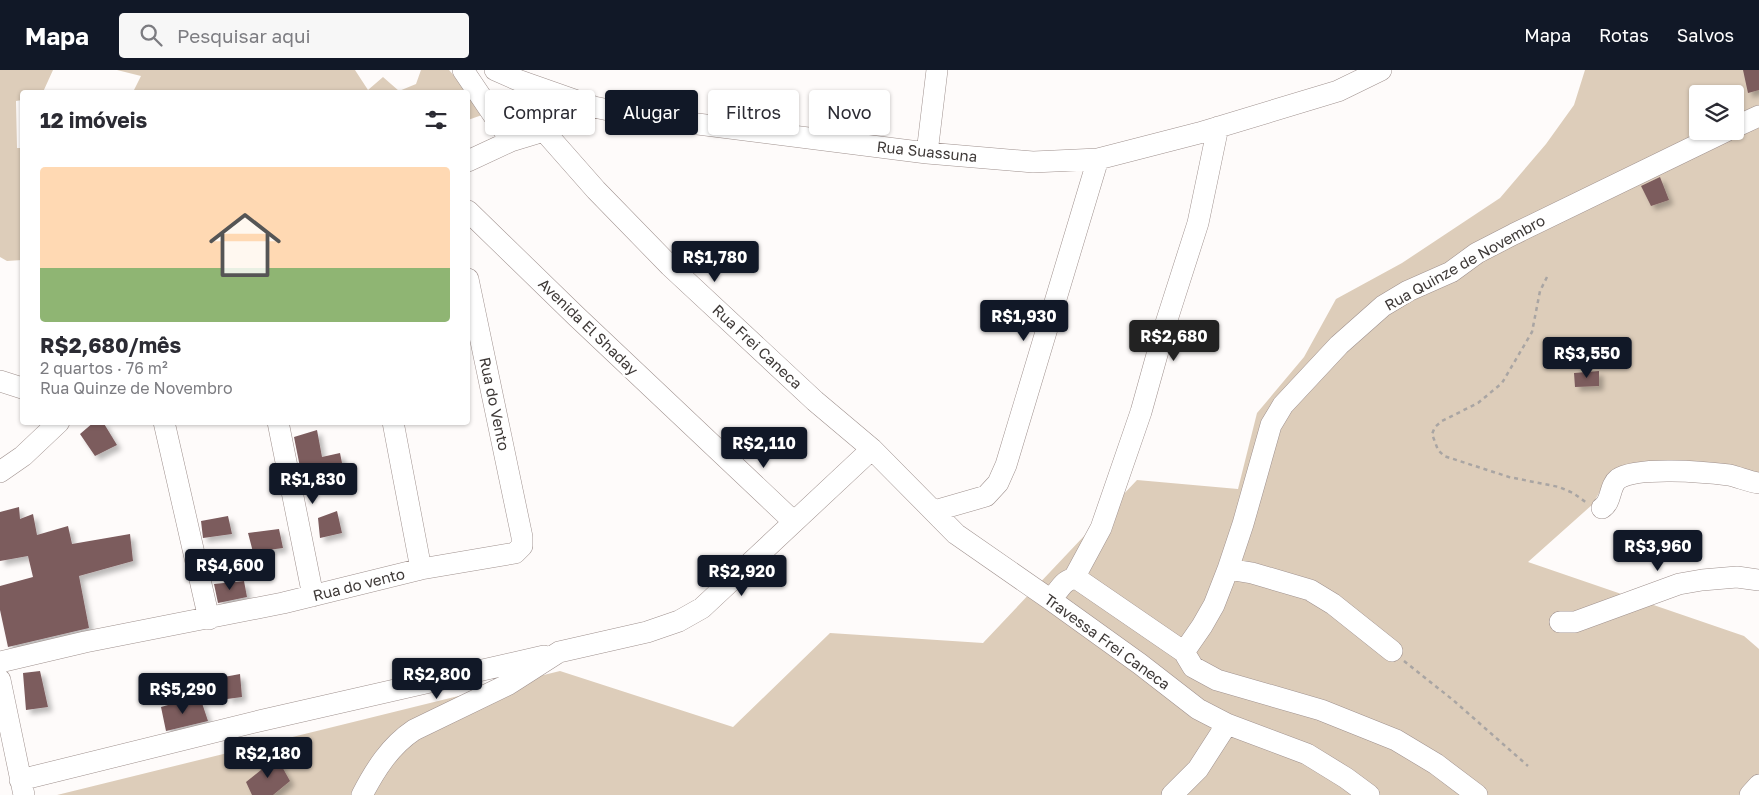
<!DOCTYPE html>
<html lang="pt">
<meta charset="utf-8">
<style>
:root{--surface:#fff;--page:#f7f7f7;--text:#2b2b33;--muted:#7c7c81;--line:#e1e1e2;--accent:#111827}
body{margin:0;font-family:"Golos Text",sans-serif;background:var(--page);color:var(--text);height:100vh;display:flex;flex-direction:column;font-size:19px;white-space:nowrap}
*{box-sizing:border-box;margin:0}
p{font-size:16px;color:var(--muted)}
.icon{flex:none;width:28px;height:28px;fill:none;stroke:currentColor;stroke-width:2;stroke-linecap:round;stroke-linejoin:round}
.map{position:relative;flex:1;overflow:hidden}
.details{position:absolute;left:20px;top:20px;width:450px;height:335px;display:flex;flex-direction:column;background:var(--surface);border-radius:5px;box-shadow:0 1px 4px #0004}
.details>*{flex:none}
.top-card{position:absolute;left:485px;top:20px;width:475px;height:45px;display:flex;gap:10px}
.fabs{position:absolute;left:1689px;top:15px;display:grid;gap:10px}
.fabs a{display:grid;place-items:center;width:55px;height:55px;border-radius:5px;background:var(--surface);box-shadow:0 1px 4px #0004;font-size:25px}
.price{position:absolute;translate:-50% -42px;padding:0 11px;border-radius:5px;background:var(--accent);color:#fff;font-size:16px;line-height:32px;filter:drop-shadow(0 1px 2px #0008)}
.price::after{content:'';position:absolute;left:50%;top:30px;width:15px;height:11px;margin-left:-8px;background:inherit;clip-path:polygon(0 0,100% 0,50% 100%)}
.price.selected{background:#222;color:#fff}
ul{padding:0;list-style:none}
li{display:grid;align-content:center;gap:10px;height:265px;padding:0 20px}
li+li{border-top:1px solid var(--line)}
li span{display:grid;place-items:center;height:155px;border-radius:5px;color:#555}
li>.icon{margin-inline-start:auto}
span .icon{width:90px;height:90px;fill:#fffc;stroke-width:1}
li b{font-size:21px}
h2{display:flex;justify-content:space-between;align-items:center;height:60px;padding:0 20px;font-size:21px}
.chip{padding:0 18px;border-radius:5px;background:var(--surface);box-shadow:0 1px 4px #0004;font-size:18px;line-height:45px}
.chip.selected{background:var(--accent);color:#fff}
header{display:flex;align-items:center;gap:30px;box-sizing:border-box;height:70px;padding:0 25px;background:var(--accent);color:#fff}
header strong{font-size:24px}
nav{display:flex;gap:28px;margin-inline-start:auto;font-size:18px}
.search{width:350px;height:45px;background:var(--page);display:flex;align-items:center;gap:12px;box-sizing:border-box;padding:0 18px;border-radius:5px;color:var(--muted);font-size:19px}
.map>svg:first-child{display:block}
</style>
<header>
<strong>Mapa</strong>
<div class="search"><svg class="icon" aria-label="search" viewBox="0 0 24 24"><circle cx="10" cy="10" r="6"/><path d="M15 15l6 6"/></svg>Pesquisar aqui</div>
<nav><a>Mapa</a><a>Rotas</a><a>Salvos</a></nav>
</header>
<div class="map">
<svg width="1759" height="725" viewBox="0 0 1759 725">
<defs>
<filter id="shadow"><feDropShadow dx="4.5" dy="4.5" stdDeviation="2.5" flood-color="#0004"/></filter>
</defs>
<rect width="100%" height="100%" fill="#fefbfa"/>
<path fill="#ddcdba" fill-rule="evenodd" d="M0,0h53l-10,22h-21v8l-6,1 1,47h5v112l-15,1 -7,-4z
M117,0h238l13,20 15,-13 16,14 17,-7 5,-14h28l17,19 16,26 -14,5v-28h-335l8,-16z
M1585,0h174v403l-153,7 -13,24 -65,58 216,74 15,13v146h-1702l503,-124 173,56 97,-94 153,10 154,-163 101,9 19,-76 47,-56 32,-58 66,-36 98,-65 46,-54 28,-39zM1698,24h37v37h-37z"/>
<path fill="#7c5b5d" filter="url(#shadow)" d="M1743,0h16v20l-11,3z
M1660,107l9,23 -18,6 -10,-20z
M1599,301v15l-24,1 -1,-14z
M94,352h9l14,23 -22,11 -15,-22z
M317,360l5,27 18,-4 3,15 -41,9 -8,-40z
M19,437l1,12 13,-5 4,21 31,-9 4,18 58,-10 3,27 -54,15 10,52 -81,19 -8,-37v-24l33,-9 -5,-21 -28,5v-49z
M337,441l5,22 -22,5 -2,-20z
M228,446l4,18 -29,4 -2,-17z
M279,459l4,19 -30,4 -5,-19z
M244,511l3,16 -29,6 -4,-19z
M40,601l8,36 -22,3 -3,-37z
M240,604l2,23 -15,2 -3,-22z
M201,630l7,21 -42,10 -5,-24 21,-6 4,5z
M276,686l14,25 -17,14h-21l-6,-13 15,-12 -2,-4z"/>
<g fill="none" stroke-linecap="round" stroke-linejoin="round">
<defs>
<path id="minor" d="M463,0l48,71
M495,0l25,11 74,26 48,10 285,36 106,9 65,-3 101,-26 139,-42 43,-21
M1735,57l24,-11
M544,61l52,59 74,76 145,135 57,48 84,85 95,66 89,64 58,45 29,15 80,30 39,24 23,17
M927,83l10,-83
M468,91l43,-20 33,-10 50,-24
M468,141l108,105 218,206
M0,311l22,7
M164,352l45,197
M278,352l35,174
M393,352l28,147
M0,402l23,-16 36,-34
M1602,438c10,-6 7,-22 16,-29 19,-13 87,-7 111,-4 10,2 20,7 30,8
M934,441l52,-15 12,-13 8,-18 92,-306
M1228,499l24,4 58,17 23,14 59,47
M1074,508l27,-50 40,-116 24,-86 33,-103 20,-96
M1051,530c8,-10 15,-25 28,-20l105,72 9,15 24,13 104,30 75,30 40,24 41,31
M1560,552h15l104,-38 23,-4 35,-3 22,3
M1184,582l18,-26 12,-21 14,-36 15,-45 28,-99 12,-20 56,-60 44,-39 25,-15 43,-19 26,-19 37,-19 212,-103
M0,592l85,-20 198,-39 138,-34 94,-16 7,-7v-9l-54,-258
M0,610l24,115
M20,710l239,-59 285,-65
M362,725c13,-25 28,-49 52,-65l95,-46 50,-32 88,-20 32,-11 23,-13 170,-159
M1172,725l26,-26 29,-45
M1750,725l9,-10"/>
</defs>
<use href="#minor" stroke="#9f918e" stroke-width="22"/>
<path stroke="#a9a5a3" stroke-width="2.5" stroke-dasharray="4 4" stroke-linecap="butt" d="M1547,207l-7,14 -8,41 -30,51 -24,20 -36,18 -7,6 -3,7 6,16 6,6 65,21 50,10 14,6 14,10
M1404,591l49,39 75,66"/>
<use href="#minor" stroke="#fff" stroke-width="21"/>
</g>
<g text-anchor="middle" stroke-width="5" stroke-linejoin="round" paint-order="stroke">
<g font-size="15" fill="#3e3937" stroke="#fff">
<text transform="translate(927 82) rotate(6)" y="5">Rua Suassuna</text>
<text transform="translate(1465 193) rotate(-29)" y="5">Rua Quinze de Novembro</text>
<text transform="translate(588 257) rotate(44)" y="5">Avenida El Shaday</text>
<text transform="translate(757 277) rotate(43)" y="5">Rua Frei Caneca</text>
<text transform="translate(494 334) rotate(78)" y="5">Rua do Vento</text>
<text transform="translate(359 515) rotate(-14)" y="5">Rua do vento</text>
<text transform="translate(1107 572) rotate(36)" y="5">Travessa Frei Caneca</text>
</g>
</g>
</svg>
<div class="fabs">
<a><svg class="icon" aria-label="layers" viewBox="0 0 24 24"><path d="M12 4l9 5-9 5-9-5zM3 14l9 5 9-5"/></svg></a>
</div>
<b class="price" style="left:715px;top:213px">R$1,780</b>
<b class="price" style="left:1024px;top:272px">R$1,930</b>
<b class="price selected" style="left:1174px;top:292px">R$2,680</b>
<b class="price" style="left:1587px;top:309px">R$3,550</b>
<b class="price" style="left:764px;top:399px">R$2,110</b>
<b class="price" style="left:313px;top:435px">R$1,830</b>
<b class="price" style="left:1658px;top:502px">R$3,960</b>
<b class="price" style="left:230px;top:521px">R$4,600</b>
<b class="price" style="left:742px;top:527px">R$2,920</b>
<b class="price" style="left:437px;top:630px">R$2,800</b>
<b class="price" style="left:183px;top:645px">R$5,290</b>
<b class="price" style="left:268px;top:709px">R$2,180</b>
<div class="top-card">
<a class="chip">Comprar</a>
<a class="chip selected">Alugar</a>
<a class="chip">Filtros</a>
<a class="chip">Novo</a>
</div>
<section class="details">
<h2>12 imóveis<svg class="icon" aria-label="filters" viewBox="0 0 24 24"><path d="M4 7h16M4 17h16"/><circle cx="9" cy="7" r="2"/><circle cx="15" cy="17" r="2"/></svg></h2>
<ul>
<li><span style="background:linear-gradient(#ffd9b3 65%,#8fb573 0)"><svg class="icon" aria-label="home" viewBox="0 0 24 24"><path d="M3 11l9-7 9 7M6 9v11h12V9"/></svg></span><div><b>R$2,680/mês</b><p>2 quartos · 76 m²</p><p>Rua Quinze de Novembro</p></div></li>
</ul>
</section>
</div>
